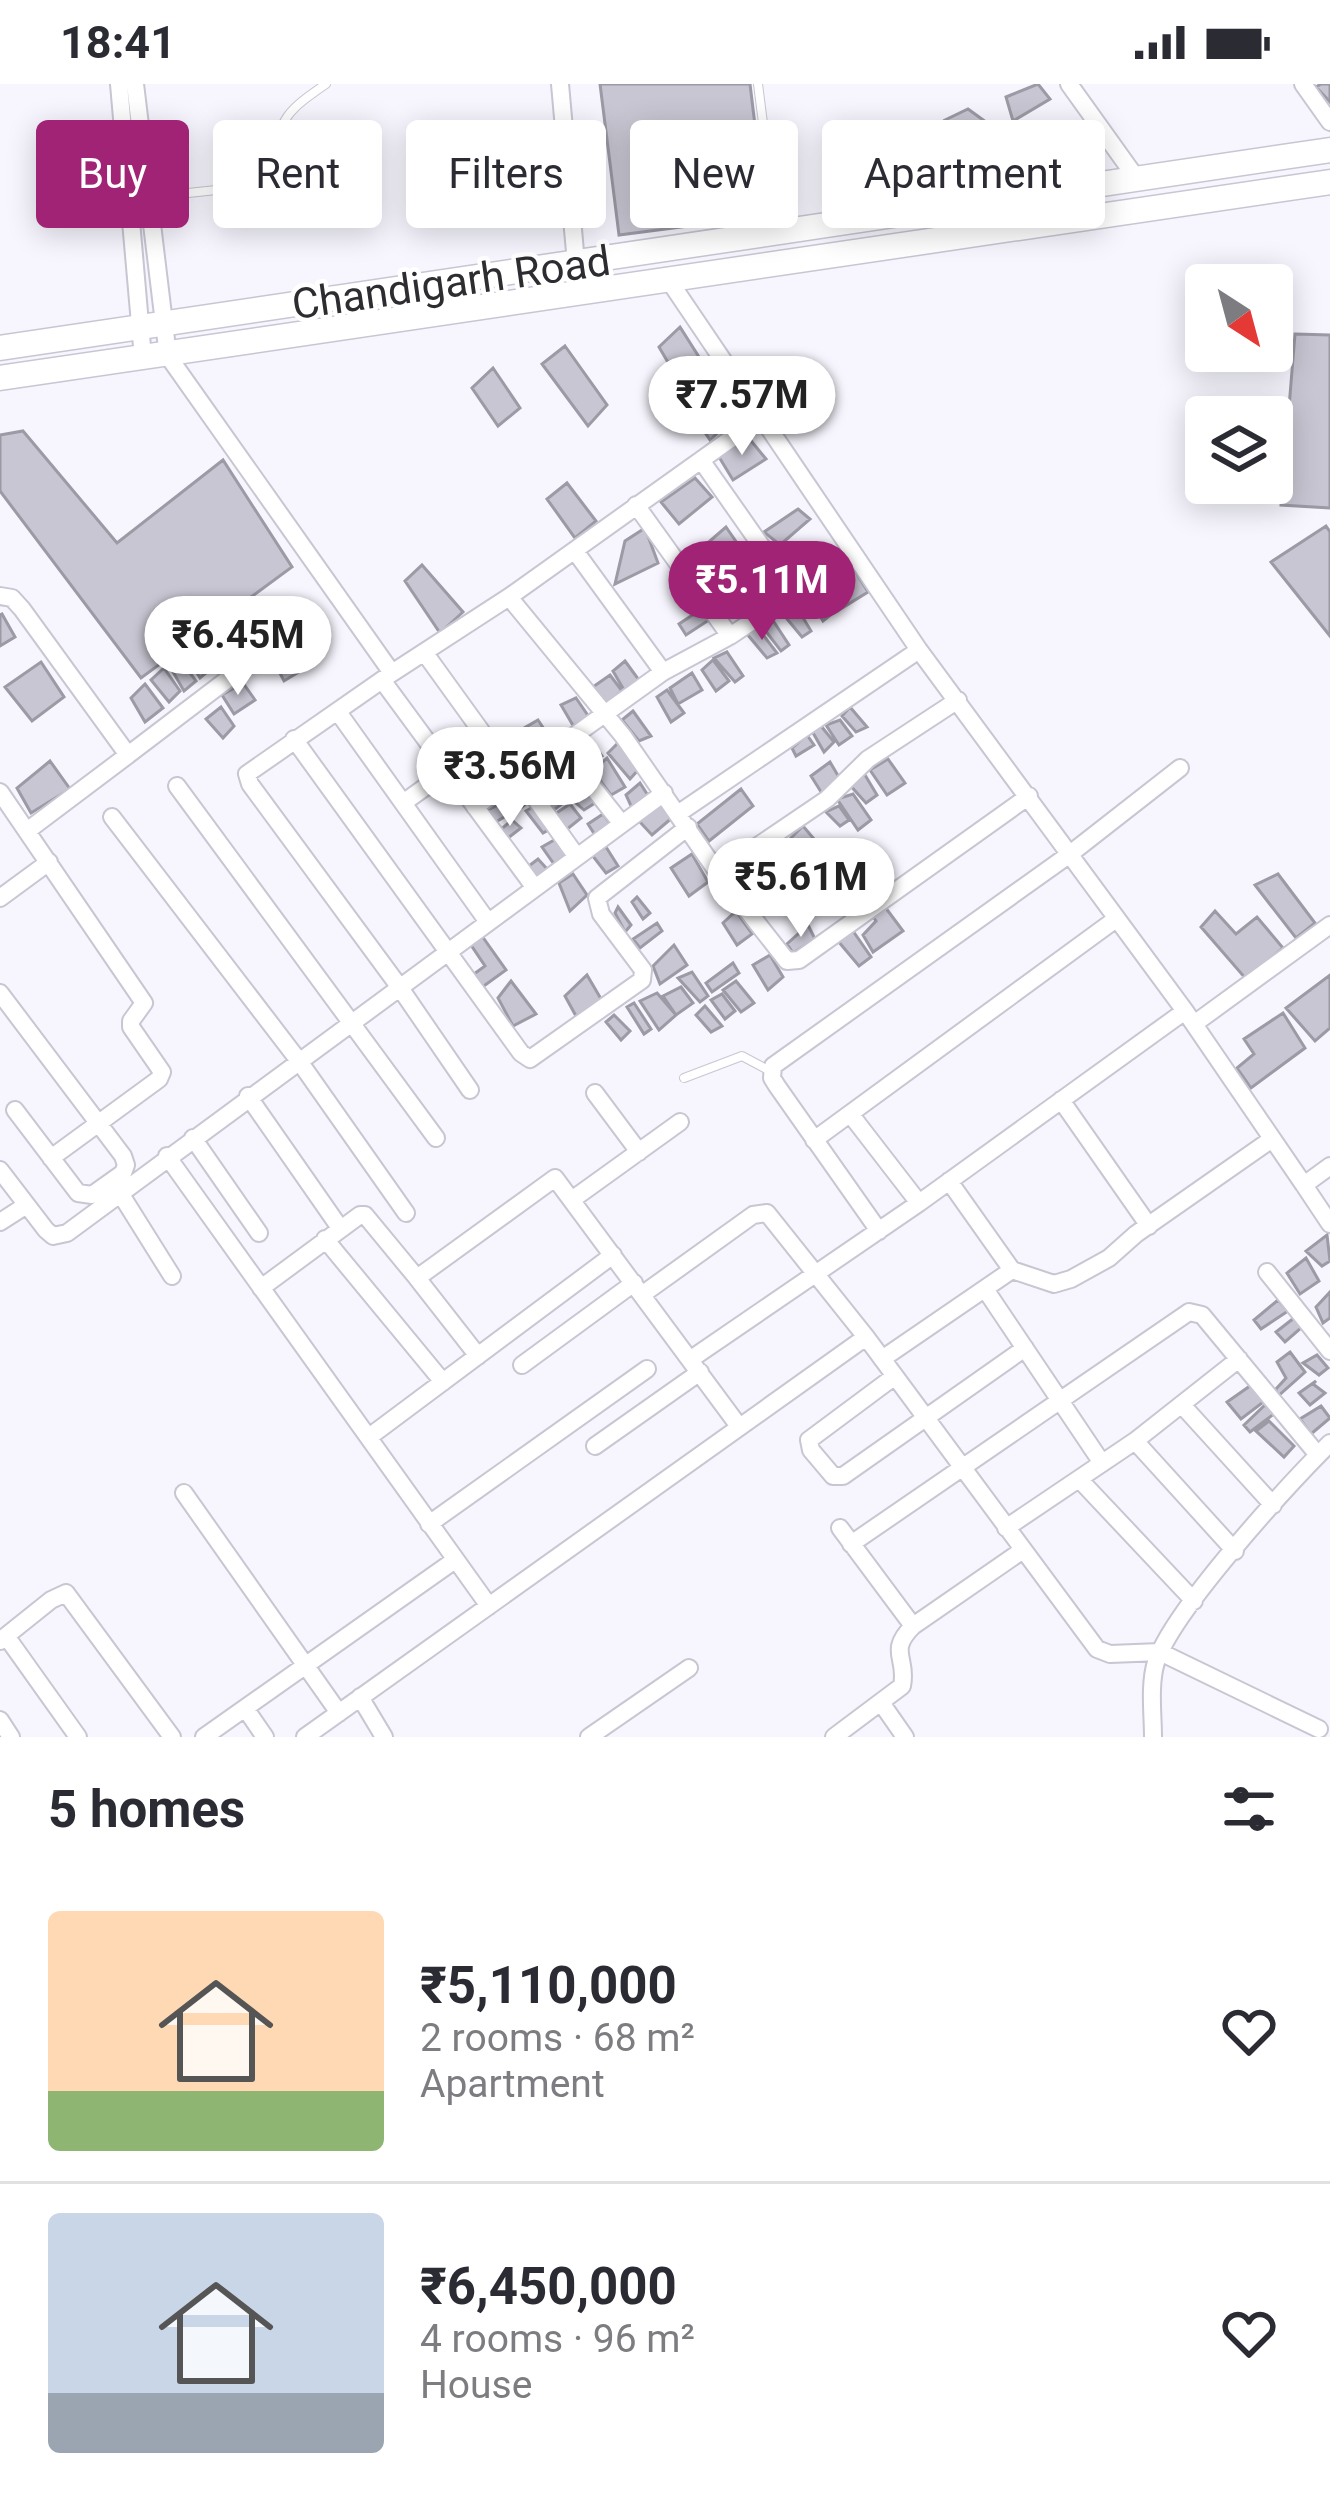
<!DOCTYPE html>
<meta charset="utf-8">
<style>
:root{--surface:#fff;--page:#f2f2f3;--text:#2b2b33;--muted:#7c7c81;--line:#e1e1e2;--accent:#a12376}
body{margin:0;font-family:Roboto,sans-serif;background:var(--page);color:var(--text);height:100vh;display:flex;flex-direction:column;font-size:45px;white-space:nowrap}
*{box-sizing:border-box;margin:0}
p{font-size:39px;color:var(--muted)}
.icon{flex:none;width:66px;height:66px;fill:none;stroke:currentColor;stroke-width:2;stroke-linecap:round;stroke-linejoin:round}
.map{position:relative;height:1653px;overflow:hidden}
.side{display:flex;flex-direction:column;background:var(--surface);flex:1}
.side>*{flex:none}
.top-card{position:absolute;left:36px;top:36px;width:1260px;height:108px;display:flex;gap:24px}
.needle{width:78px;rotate:144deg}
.buttons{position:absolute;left:1185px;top:180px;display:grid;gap:24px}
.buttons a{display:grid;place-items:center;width:108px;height:108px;border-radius:12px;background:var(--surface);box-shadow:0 6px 30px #0003;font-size:60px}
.price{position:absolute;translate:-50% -102px;padding:0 27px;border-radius:42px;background:#fff;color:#222;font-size:39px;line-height:78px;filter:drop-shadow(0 3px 6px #0008)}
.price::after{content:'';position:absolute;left:50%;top:72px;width:36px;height:27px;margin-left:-18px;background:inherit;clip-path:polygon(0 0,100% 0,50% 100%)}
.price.active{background:var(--accent);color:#fff}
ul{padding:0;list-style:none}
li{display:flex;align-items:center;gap:36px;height:300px;padding:0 48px}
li+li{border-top:3px solid var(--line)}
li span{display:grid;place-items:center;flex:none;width:336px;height:240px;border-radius:12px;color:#555}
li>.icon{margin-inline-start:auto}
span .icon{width:144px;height:144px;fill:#fffc;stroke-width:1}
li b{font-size:51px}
h2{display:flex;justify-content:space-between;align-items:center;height:144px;padding:0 48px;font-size:51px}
.chip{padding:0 42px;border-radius:12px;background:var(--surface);box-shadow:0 6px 30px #0003;font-size:42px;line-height:108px}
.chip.active{background:var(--accent);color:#fff}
.status{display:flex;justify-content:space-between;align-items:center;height:84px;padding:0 60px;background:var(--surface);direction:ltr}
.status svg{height:33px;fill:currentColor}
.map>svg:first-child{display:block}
</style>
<div class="status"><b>18:41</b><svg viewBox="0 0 49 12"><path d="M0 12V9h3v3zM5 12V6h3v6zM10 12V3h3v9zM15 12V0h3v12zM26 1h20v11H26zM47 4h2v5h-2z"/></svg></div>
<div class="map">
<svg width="1330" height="1653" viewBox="0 0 1330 1653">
<rect width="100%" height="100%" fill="#f7f6fe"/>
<path fill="#c7c6d2" stroke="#9b9aa5" stroke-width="3" d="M600,0h150l16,132 -147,19z
M1038,0l12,15 -37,22 -7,-24z
M1321,0h9v18l-14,-15z
M968,25l40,29 -35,24 -28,-42z
M491,75l2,14 -37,6v10l-18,3 -2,-27z
M680,243l19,30 -23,19 -17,-29z
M1295,250l35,1v173l-49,-3z
M565,262l42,59 -19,21 -46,-62z
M493,284l27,40 -22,18 -26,-38z
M706,287l33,42 -29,27 -33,-49z
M23,347l94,112 106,-83 69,107 -151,111 -141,-187v-56z
M748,353l18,22 -33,21 -14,-23z
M695,394l17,19 -33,27 -18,-22z
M567,399l29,38 -21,17 -28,-39z
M798,425l12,10 -30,26 -16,-13z
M1326,442l4,6v104l-59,-74z
M726,443l18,26 -29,28 -19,-28z
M645,444l13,35 -43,21 10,-43z
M767,480l12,19 -22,16 -14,-15z
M422,481l41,47 -23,21 -35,-52z
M852,482l16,26 -34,21 -12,-27z
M818,509l15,20 -10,8 -15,-26z
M264,515l13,20 -11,7 -15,-21z
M796,522l15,25 -9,6 -19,-23z
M703,524l9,10 -26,17 -7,-11z
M246,527l15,20 -13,7 -13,-20z
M2,530l13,23 -15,9v-31z
M772,535l17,26 -8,6 -20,-26z
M231,536l15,21 -12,10 -13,-24z
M757,543l20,26 -10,5 -20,-24z
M213,550l15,20 -12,9 -13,-24z
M293,560l14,23 -23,14 -11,-21z
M198,565l15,18 -13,11 -14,-24z
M727,568l16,24 -8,6 -21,-24z
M179,574l17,23 -12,10 -15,-26z
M713,576l16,21 -13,10 -14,-21z
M625,577l14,19 -15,10 -11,-19z
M41,578l23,35 -32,24 -27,-34z
M164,584l16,23 -11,11 -18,-22z
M692,589l10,17 -24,14 -8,-16z
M610,591l12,16 -17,14 -15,-16z
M243,599l12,17 -21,14 -12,-19z
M145,600l18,24 -18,14 -14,-24z
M667,606l17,23 -13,9 -14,-25z
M576,614l13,19 -15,10 -13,-22z
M221,623l13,19 -11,12 -17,-19z
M850,623l17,20 -11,5 -14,-16z
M633,627l18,25 -12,5 -17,-21z
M538,636l16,24 -15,12 -20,-25z
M840,636l12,16 -13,9 -13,-20z
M821,642l13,16 -10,10 -12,-21z
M807,651l7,10 -18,11 -4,-8z
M588,653l14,19 -15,12 -13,-17z
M621,656l18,29 -9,10 -22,-26z
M562,673l13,17 -17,12 -10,-16z
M607,674l18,29 -14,8 -18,-24z
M888,675l17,24 -18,12 -17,-25z
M50,677l20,28 -39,24 -14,-25z
M830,678l10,17 -17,16 -12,-19z
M862,686l15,25 -11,8 -18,-20z
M573,696l7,10 -30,23 -7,-12z
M640,699l9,14 -17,11 -6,-13z
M522,703l7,14 -7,6 -13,-12z
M741,705l12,17 -44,35 -12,-17z
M853,710l18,26 -13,10 -21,-31z
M589,711l6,8 -11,7 -9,-8z
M500,720l11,9 -17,10 -10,-11z
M570,720l11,14 -15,12 -11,-16z
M661,720l12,13 -21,18 -13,-14z
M839,722l10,14 -9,6 -14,-14z
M533,723l17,22 -7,4 -17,-22z
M603,730l7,9 -15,12 -7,-11z
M512,736l9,8 -13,10 -9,-7z
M803,742l11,13 -19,14 -8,-11z
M556,755l10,16 -12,9 -12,-17z
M606,763l12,19 -12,7 -14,-18z
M692,770l16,28 -19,14 -18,-28z
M538,775l10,11 -10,8 -13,-9z
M757,776l12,21 -26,16 -11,-22z
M853,776l22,33 -28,23 -21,-37z
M573,790l14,21 -17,16 -11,-28z
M1278,790l37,49 -19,15 -41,-53z
M637,813l13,16 -7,6 -11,-17z
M618,823l13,18 -6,7 -10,-19z
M885,823l18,24 -30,21 -10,-17 13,-14 -4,-6z
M736,827l16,23 -15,11 -14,-22z
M1215,827l21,23 21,-17 26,31 -37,31 -45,-52z
M657,839l5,8 -22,17 -7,-9z
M808,841l7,14 -22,14 -6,-9z
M853,847l18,26 -12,9 -21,-25z
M482,852l24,34 -25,18 -7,-14 11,-8 -14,-21z
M674,861l13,20 -27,19 -7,-18z
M770,871l13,22 -15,13 -15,-25z
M733,879l6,10 -27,19 -6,-9z
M692,888l16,24 -8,6 -22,-24z
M587,891l17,29 -28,12 -11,-20z
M1330,891v53l-15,13 -29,-33z
M511,897l25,33 -23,12 -15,-28z
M736,897l18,22 -13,9 -18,-22z
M681,903l12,16 -17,12 -13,-19z
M657,909l19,22 -17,15 -19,-29z
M722,910l13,17 -10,8 -14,-19z
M634,919l17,26 -7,5 -17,-27z
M705,922l17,20 -11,6 -15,-17z
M1283,929l22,35 -54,40 -14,-20 17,-14 -10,-15z
M614,931l16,16 -9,9 -15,-18z
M1327,1151l3,26 -8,5 -16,-15z
M1306,1174l13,23 -19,13 -13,-21z
M1330,1208v26l-7,5 -7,-16z
M1278,1216l10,11 -27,18 -7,-9z
M1294,1234l7,10 -16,14 -9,-10z
M1290,1268l15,20 -28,25 -1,-8 10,-11 -9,-16z
M1317,1271l11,13 -9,7 -16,-12z
M1316,1297l-3,3 12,9 -15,12 -11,-12z
M1250,1302l16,14 -25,19 -14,-17z
M1265,1321l10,8 -25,19 -6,-7z
M1321,1322l9,12 -19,16 -11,-15z
M1269,1337l25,25 -10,11 -28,-26z"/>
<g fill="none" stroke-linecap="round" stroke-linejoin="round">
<defs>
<path id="service" d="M758,0l18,141
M151,113l84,-9 33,-18 4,-7c9,-47 15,-52 54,-79
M684,994l58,-22 28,15"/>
<path id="minor" d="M119,0l24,274
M135,0l33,272 224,317
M560,0l16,179
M1069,0l68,95
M1303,0l27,38
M670,198l249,368 266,361 119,174 26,-19
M701,376l94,134
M636,421l94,131
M575,467l88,121
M0,512l12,2 10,11 106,146 142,-108
M509,513l114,139 95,137 69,88 12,-1 230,-164
M382,596l153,208
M338,628l150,210
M294,655l227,314 9,6 112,-79 1,-10 -42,-56 -4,-16 91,-71
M560,662l62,78
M520,693l57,80
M177,702l259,352
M0,708l144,211 -13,18v6l31,45 -3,7 -108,79
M403,719l74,-53 5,-8 -1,-11 -57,-79
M475,723l188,-135 67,-36 123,-82
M679,729l240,-163
M112,733l187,244 107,152
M27,747l101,-76
M718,789l109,-74 41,-40 90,-59
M0,814l49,-36
M0,909l123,163 3,9 -3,8 -31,22 -14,-2 -63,-83
M1194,940l136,-99
M470,1006l-72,-105 -148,-201 -3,-10 145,-101 117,-76 251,-179
M595,1009l44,59
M248,1012l92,132
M1061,1016l88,126
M851,1031l68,88
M193,1054l66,95
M814,1056l302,-221
M167,1072l322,450
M0,1086l46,60 7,6 14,-3 597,-440
M1304,1101l26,39
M120,1109l52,83
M573,1115l107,-77
M0,1138l25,-16
M879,1147l-102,-145 -5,-8 1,-12 297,-212 110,-86
M325,1155l118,143
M1012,1186l42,14 17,-5 38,-21 27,-24 136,-95
M1267,1188l63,79
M417,1194l61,78
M261,1204l99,-73h5l52,63 138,-100 183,247
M985,1205l117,174
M643,1210l110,-79 14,-2 99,124 231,312 13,5 50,-2 159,77
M691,1275l228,-156 266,-192
M882,1275l130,-89 -63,-89
M522,1281l112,-82
M895,1292l-86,64 2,10 22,26h10l182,-128
M1182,1321l91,100
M369,1353l244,-182
M1135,1357l100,110
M595,1362l105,-74
M1079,1395l115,122
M184,1409l155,220
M429,1440l218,-155
M840,1444l73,98
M1006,1444l129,-87 104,-82
M851,1460l338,-232 13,3 116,140
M6,1552l45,-36 15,-7 106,144
M0,1557l6,-5 72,101
M360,1613l24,40
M882,1620l23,33
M245,1624l20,29
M0,1636l11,17
M204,1653l251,-177
M305,1653l561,-400
M589,1653l100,-69
M834,1653l68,-51c6,-29 -15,-34 11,-60l110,-76
M1153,1653c0,-23 -4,-52 3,-75 17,-52 132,-177 174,-219"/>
<path id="primary" d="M0,264l1330,-198
M0,294l1330,-196"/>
</defs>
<use href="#service" stroke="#c7c6d2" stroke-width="10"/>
<use href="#minor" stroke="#c7c6d2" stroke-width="20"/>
<use href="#primary" stroke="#c7c6d2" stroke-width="27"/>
<use href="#service" stroke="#fff" stroke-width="8"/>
<use href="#minor" stroke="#fff" stroke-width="16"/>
<use href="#primary" stroke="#fff" stroke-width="24"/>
</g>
<g text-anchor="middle" stroke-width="9" stroke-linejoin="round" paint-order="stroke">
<g font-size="42" fill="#2c2c31" stroke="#fff">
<text transform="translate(451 198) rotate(-8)" y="15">Chandigarh Road</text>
</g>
</g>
</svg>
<div class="buttons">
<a><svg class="needle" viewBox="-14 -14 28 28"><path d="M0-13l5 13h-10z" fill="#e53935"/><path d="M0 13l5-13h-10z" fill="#7c7c81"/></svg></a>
<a><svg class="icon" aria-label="layers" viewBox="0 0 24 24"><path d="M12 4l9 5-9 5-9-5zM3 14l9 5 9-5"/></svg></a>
</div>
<b class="price" style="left:742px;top:374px">₹7.57M</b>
<b class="price active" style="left:762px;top:559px">₹5.11M</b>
<b class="price" style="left:238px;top:614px">₹6.45M</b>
<b class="price" style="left:510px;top:745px">₹3.56M</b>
<b class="price" style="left:801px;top:856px">₹5.61M</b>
<div class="top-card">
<a class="chip active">Buy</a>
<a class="chip">Rent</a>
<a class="chip">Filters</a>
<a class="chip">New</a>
<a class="chip">Apartment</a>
</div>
</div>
<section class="side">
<h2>5 homes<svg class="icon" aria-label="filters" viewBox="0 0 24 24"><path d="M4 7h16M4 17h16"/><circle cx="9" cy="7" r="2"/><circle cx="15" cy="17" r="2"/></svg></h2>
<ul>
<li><span style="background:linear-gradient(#ffd9b3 75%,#8fb573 0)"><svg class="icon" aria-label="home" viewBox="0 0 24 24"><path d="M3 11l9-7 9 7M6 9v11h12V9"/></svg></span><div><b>₹5,110,000</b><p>2 rooms · 68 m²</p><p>Apartment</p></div><svg class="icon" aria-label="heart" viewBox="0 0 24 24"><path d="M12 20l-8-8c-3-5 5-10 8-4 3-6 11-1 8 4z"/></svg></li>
<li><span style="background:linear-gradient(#c9d6e8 75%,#9aa5b1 0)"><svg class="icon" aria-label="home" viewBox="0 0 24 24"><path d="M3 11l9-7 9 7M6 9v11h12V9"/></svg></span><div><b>₹6,450,000</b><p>4 rooms · 96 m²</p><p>House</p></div><svg class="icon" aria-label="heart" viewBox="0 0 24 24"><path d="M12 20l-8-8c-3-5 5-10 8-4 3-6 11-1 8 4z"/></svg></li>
</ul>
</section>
